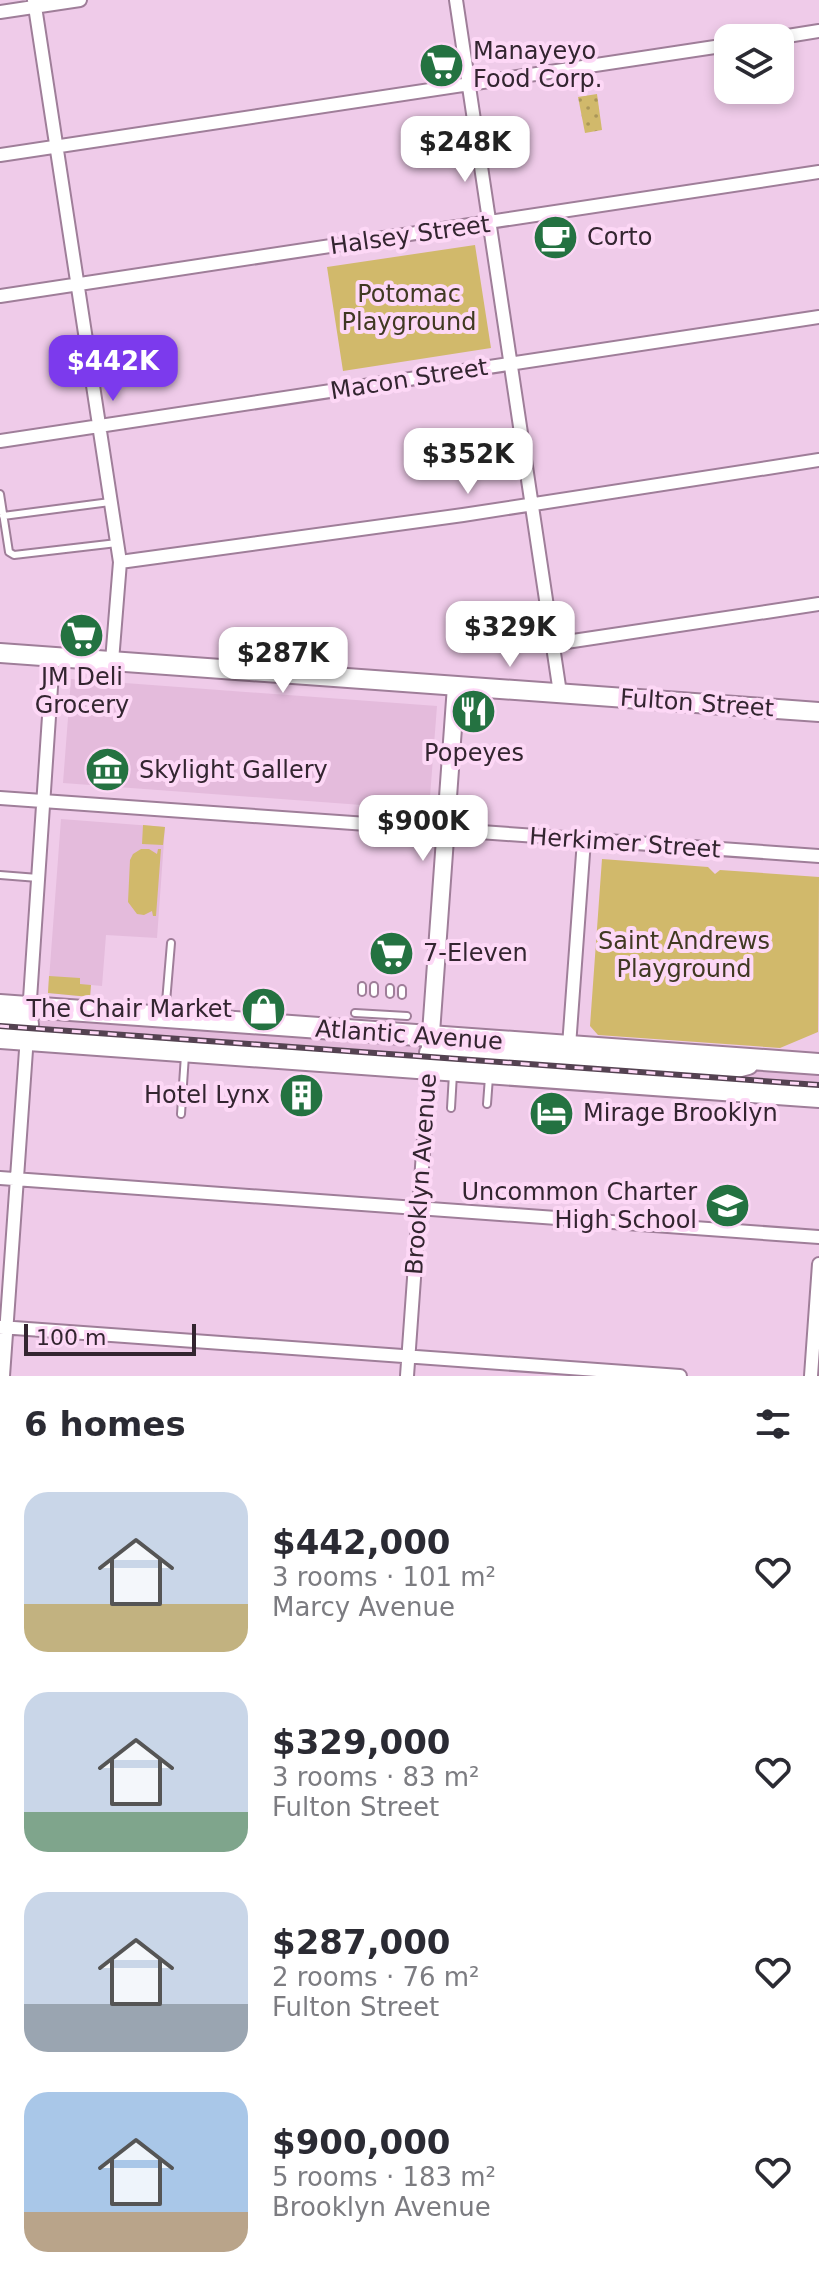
<!DOCTYPE html>
<meta charset="utf-8">
<style>
:root{--surface:#fff;--page:#f7f7f7;--text:#2b2b33;--muted:#7c7c81;--accent:#7c3aed}
body{margin:0;font-family:"DejaVu Sans",sans-serif;background:var(--page);color:var(--text);height:100vh;display:flex;flex-direction:column;font-size:30px;white-space:nowrap}
*{box-sizing:border-box;margin:0}
p{font-size:26px;color:var(--muted)}
.icon{flex:none;width:44px;height:44px;fill:none;stroke:currentColor;stroke-width:2;stroke-linecap:round;stroke-linejoin:round}
.map{position:relative;height:1376px;overflow:hidden}
.panel{display:flex;flex-direction:column;background:var(--surface);flex:1}
.panel>*{flex:none}
.controls{position:absolute;left:714px;top:24px;display:grid;gap:16px}
.controls a{display:grid;place-items:center;width:80px;height:80px;border-radius:16px;background:var(--surface);box-shadow:0 4px 12px #0003;font-size:40px}
.scale{position:absolute;left:24px;bottom:20px;width:172px;box-sizing:border-box;padding-left:8px;border:4px solid #332530;border-top:0;font-size:22px;line-height:28px;white-space:nowrap;color:#332530;-webkit-text-stroke:6px #fdd8f6;paint-order:stroke}
.price{position:absolute;translate:-50% -68px;padding:0 18px;border-radius:16px;background:#fff;color:#222;font-size:26px;line-height:52px;filter:drop-shadow(0 2px 4px #0008)}
.price::after{content:'';position:absolute;left:50%;top:48px;width:24px;height:18px;margin-left:-12px;background:inherit;clip-path:polygon(0 0,100% 0,50% 100%)}
.price.active{background:var(--accent);color:#fff}
ul{padding:0;list-style:none}
li{display:flex;align-items:center;gap:24px;height:200px;padding:0 24px}
li span{display:grid;place-items:center;flex:none;width:224px;height:160px;border-radius:24px;color:#555}
li>.icon{margin-inline-start:auto}
span .icon{width:96px;height:96px;fill:#fffc;stroke-width:1}
li b{font-size:34px}
h2{display:flex;justify-content:space-between;align-items:center;height:96px;padding:0 24px;font-size:34px}
.map>svg:first-child{display:block}
</style>
<div class="map">
<svg width="819" height="1376" viewBox="0 0 819 1376">
<defs>
<pattern id="grass-dots" width="8" height="8" patternUnits="userSpaceOnUse" patternTransform="scale(2)"><rect width="8" height="8" fill="#d1b96b"/><path d="M2 2h.1M6 6h.1" fill="none" stroke="#aa9658" stroke-width="1.8" stroke-linecap="round"/></pattern>
</defs>
<rect width="100%" height="100%" fill="#efcbe9"/>
<path fill="#e4bbdc" d="M71,679l366,27 -8,104 -366,-27z
M61,819l104,8 -8,111 -51,-3 -4,51 -11,-1 -1,12 -42,-4z
M0,1013l819,59v19l-819,-60z"/>
<path fill="url(#grass-dots)" d="M597,94l5,36 -17,3 -7,-36z"/>
<path fill="#d1b96b" d="M475,245l16,103 -148,23 -16,-104z
M143,825l22,2 -2,18 -21,-1z
M141,849h8l8,5 1,-5h3l-5,67h-3l-1,-5 -8,4 -7,-1 -9,-12 2,-42 3,-6z
M602,859l106,8 7,7 5,-4 99,7 -1,155 -38,16 -182,-13 -8,-9z
M49,976l31,2v6l11,1 -1,12 -42,-4z"/>
<g fill="none" stroke-linecap="round" stroke-linejoin="round">
<defs>
<path id="service" d="M0,494l9,58 5,3 103,-12
M3,516l107,-14
M0,875l38,3
M362,992v-6
M374,993v-7
M390,994v-6
M402,995v-6
M355,1013l52,3
M165,1014l6,-71
M487,1104l2,-27
M451,1108l2,-34
M181,1114l4,-59"/>
<path id="minor" d="M34,0l86,562 -8,99
M456,0l104,693
M0,12l80,-12
M775,38l44,-7
M0,155l728,-110
M0,296l819,-124
M0,441l819,-124
M120,562l343,-47 356,-55
M553,644l266,-40
M0,798l819,58
M29,1014l24,-357
M569,1046l15,-206
M0,1178l819,59
M0,1327l680,49
M3,1376l24,-340
M407,1376l22,-307
M811,1376l8,-112"/>
<path id="tertiary" d="M430,1047l26,-361"/>
<path id="secondary" d="M0,653l819,59"/>
<path id="primary" d="M0,1005l819,59
M0,1022l28,2
M0,1038l819,59
M430,1053l284,20 34,-9"/>
</defs>
<use href="#service" stroke="#9f7e99" stroke-width="10"/>
<use href="#minor" stroke="#9f7e99" stroke-width="16"/>
<use href="#tertiary" stroke="#9f7e99" stroke-width="20"/>
<use href="#secondary" stroke="#9f7e99" stroke-width="22"/>
<use href="#primary" stroke="#9f7e99" stroke-width="24"/>
<use href="#service" stroke="#fff" stroke-width="6"/>
<use href="#minor" stroke="#fff" stroke-width="12"/>
<use href="#tertiary" stroke="#fff" stroke-width="16"/>
<use href="#secondary" stroke="#fff" stroke-width="18"/>
<use href="#primary" stroke="#fff" stroke-width="20"/>
<defs>
<path id="rail" d="M0,1026l819,59"/>
</defs>
<use href="#rail" stroke="#544251" stroke-width="6"/>
<use href="#rail" stroke="#fdd8f6" stroke-width="3" stroke-dasharray="9" stroke-linecap="butt"/>
</g>
<defs>
<symbol id="supermarket-disc" viewBox="-11 -11 22 22"><circle r="9.5" fill="#247241" stroke="#fdd8f6"/><path d="M-6-5.5h2.5l.6 2H6L4.5 2H-2.5L-4.4-4H-6ZM-1.5 3.2a1.3 1.3 0 1 0 .1 0ZM3 3.2a1.3 1.3 0 1 0 .1 0Z" fill="#fff"/></symbol>
<symbol id="cafe-disc" viewBox="-11 -11 22 22"><circle r="9.5" fill="#247241" stroke="#fdd8f6"/><path d="M-5.5-4.5H6V0H3Q3 3.5 0 3.5H-2.5Q-5.5 3.5-5.5 0ZM3-3.2v2h1.7v-2ZM-6 4.5H4V6H-6Z" fill="#fff"/></symbol>
<symbol id="restaurant-disc" viewBox="-11 -11 22 22"><circle r="9.5" fill="#247241" stroke="#fdd8f6"/><path d="M-5-6h1v4h1v-4h1v4h1v-4h1v5L-1.5 .5V6h-2V.5L-5-1ZM5-6V6H3V1.5H1.5Q1.5-4 5-6Z" fill="#fff"/></symbol>
<symbol id="museum-disc" viewBox="-11 -11 22 22"><circle r="9.5" fill="#247241" stroke="#fdd8f6"/><path d="M0-6L6-3V-2H-6V-3ZM-5-1h2V3h-2ZM-1-1h2V3h-2ZM3-1h2V3H3ZM-6 4H6V6H-6Z" fill="#fff"/></symbol>
<symbol id="shop-disc" viewBox="-11 -11 22 22"><circle r="9.5" fill="#247241" stroke="#fdd8f6"/><path d="M-5-2.5h2.3a2.7 3.5 0 0 1 5.4 0H5L5.5 6h-11ZM-1.5-2.5h3a1.5 2.3 0 0 0-3 0Z" fill="#fff"/></symbol>
<symbol id="building-disc" viewBox="-11 -11 22 22"><circle r="9.5" fill="#247241" stroke="#fdd8f6"/><path d="M-4-6H4V6H1V3H-1V6H-4ZM-2.5-4.3h1.7v1.8h-1.7ZM.8-4.3h1.7v1.8H.8ZM-2.5-1h1.7V.8h-1.7ZM.8-1h1.7V.8H.8Z" fill="#fff"/></symbol>
<symbol id="hotel-disc" viewBox="-11 -11 22 22"><circle r="9.5" fill="#247241" stroke="#fdd8f6"/><path d="M-6-4.5h1.5V1H6V5H4.5V3h-9V5H-6ZM-4 0a1.8 1.8 0 1 1 3.6 0ZM.5 0V-2.5h3Q6-2.5 6 0Z" fill="#fff"/></symbol>
<symbol id="school-disc" viewBox="-11 -11 22 22"><circle r="9.5" fill="#247241" stroke="#fdd8f6"/><path d="M0-5L7-2L0 1L-7-2ZM-4 1L0 2.5L4 1V4Q0 6-4 4Z" fill="#fff"/></symbol>
</defs>
<g fill-rule="evenodd">
<use href="#supermarket-disc" x="416" y="40" width="51" height="51"/>
<use href="#cafe-disc" x="530" y="212" width="51" height="51"/>
<use href="#supermarket-disc" x="56" y="610" width="51" height="51"/>
<use href="#restaurant-disc" x="448" y="686" width="51" height="51"/>
<use href="#museum-disc" x="82" y="744" width="51" height="51"/>
<use href="#supermarket-disc" x="366" y="928" width="51" height="51"/>
<use href="#shop-disc" x="238" y="984" width="51" height="51"/>
<use href="#building-disc" x="276" y="1070" width="51" height="51"/>
<use href="#hotel-disc" x="526" y="1088" width="51" height="51"/>
<use href="#school-disc" x="702" y="1180" width="51" height="51"/>
</g>
<g text-anchor="middle" stroke-width="8" stroke-linejoin="round" paint-order="stroke">
<g font-size="24" fill="#332530" stroke="#fdd8f6" text-anchor="start">
<text x="473" y="59">Manayeyo<tspan x="473" dy="28">Food Corp.</tspan></text>
<text x="587" y="245">Corto</text>
<text x="82" y="685" text-anchor="middle">JM Deli<tspan x="82" dy="28">Grocery</tspan></text>
<text x="474" y="761" text-anchor="middle">Popeyes</text>
<text x="139" y="778">Skylight Gallery</text>
<text x="423" y="961">7-Eleven</text>
<text x="232" y="1017" text-anchor="end">The Chair Market</text>
<text x="270" y="1103" text-anchor="end">Hotel Lynx</text>
<text x="583" y="1121">Mirage Brooklyn</text>
<text x="697" y="1200" text-anchor="end">Uncommon Charter<tspan x="697" dy="28">High School</tspan></text>
</g>
<g font-size="24" fill="#332530" stroke="#fdd8f6">
<text transform="translate(410 235) rotate(-8)" y="8">Halsey Street</text>
<text transform="translate(409 379) rotate(-9)" y="8">Macon Street</text>
<text transform="translate(697 703) rotate(4)" y="8">Fulton Street</text>
<text transform="translate(625 843) rotate(4)" y="8">Herkimer Street</text>
<text transform="translate(409 1035) rotate(4)" y="8">Atlantic Avenue</text>
<text transform="translate(421 1174) rotate(-86)" y="8">Brooklyn Avenue</text>
</g>
<g font-size="24" fill="#403922" stroke="#fdd8f6">
<text x="409" y="302">Potomac<tspan x="409" dy="28">Playground</tspan></text>
<text x="684" y="949">Saint Andrews<tspan x="684" dy="28">Playground</tspan></text>
</g>
</g>
</svg>
<div class="controls">
<a><svg class="icon" aria-label="layers" viewBox="0 0 24 24"><path d="M12 4l9 5-9 5-9-5zM3 14l9 5 9-5"/></svg></a>
</div>
<div class="scale">100 m</div>
<b class="price" style="left:465px;top:184px">$248K</b>
<b class="price active" style="left:113px;top:403px">$442K</b>
<b class="price" style="left:468px;top:496px">$352K</b>
<b class="price" style="left:510px;top:669px">$329K</b>
<b class="price" style="left:283px;top:695px">$287K</b>
<b class="price" style="left:423px;top:863px">$900K</b>
</div>
<section class="panel">
<h2>6 homes<svg class="icon" aria-label="filters" viewBox="0 0 24 24"><path d="M4 7h16M4 17h16"/><circle cx="9" cy="7" r="2"/><circle cx="15" cy="17" r="2"/></svg></h2>
<ul>
<li><span style="background:linear-gradient(#c9d6e8 70%,#c2b280 0)"><svg class="icon" aria-label="home" viewBox="0 0 24 24"><path d="M3 11l9-7 9 7M6 9v11h12V9"/></svg></span><div><b>$442,000</b><p>3 rooms · 101 m²</p><p>Marcy Avenue</p></div><svg class="icon" aria-label="heart" viewBox="0 0 24 24"><path d="M12 20l-8-8c-3-5 5-10 8-4 3-6 11-1 8 4z"/></svg></li>
<li><span style="background:linear-gradient(#c9d6e8 75%,#7fa58c 0)"><svg class="icon" aria-label="home" viewBox="0 0 24 24"><path d="M3 11l9-7 9 7M6 9v11h12V9"/></svg></span><div><b>$329,000</b><p>3 rooms · 83 m²</p><p>Fulton Street</p></div><svg class="icon" aria-label="heart" viewBox="0 0 24 24"><path d="M12 20l-8-8c-3-5 5-10 8-4 3-6 11-1 8 4z"/></svg></li>
<li><span style="background:linear-gradient(#c9d6e8 70%,#9aa5b1 0)"><svg class="icon" aria-label="home" viewBox="0 0 24 24"><path d="M3 11l9-7 9 7M6 9v11h12V9"/></svg></span><div><b>$287,000</b><p>2 rooms · 76 m²</p><p>Fulton Street</p></div><svg class="icon" aria-label="heart" viewBox="0 0 24 24"><path d="M12 20l-8-8c-3-5 5-10 8-4 3-6 11-1 8 4z"/></svg></li>
<li><span style="background:linear-gradient(#a9c7e8 75%,#b9a48a 0)"><svg class="icon" aria-label="home" viewBox="0 0 24 24"><path d="M3 11l9-7 9 7M6 9v11h12V9"/></svg></span><div><b>$900,000</b><p>5 rooms · 183 m²</p><p>Brooklyn Avenue</p></div><svg class="icon" aria-label="heart" viewBox="0 0 24 24"><path d="M12 20l-8-8c-3-5 5-10 8-4 3-6 11-1 8 4z"/></svg></li>
</ul>
</section>
